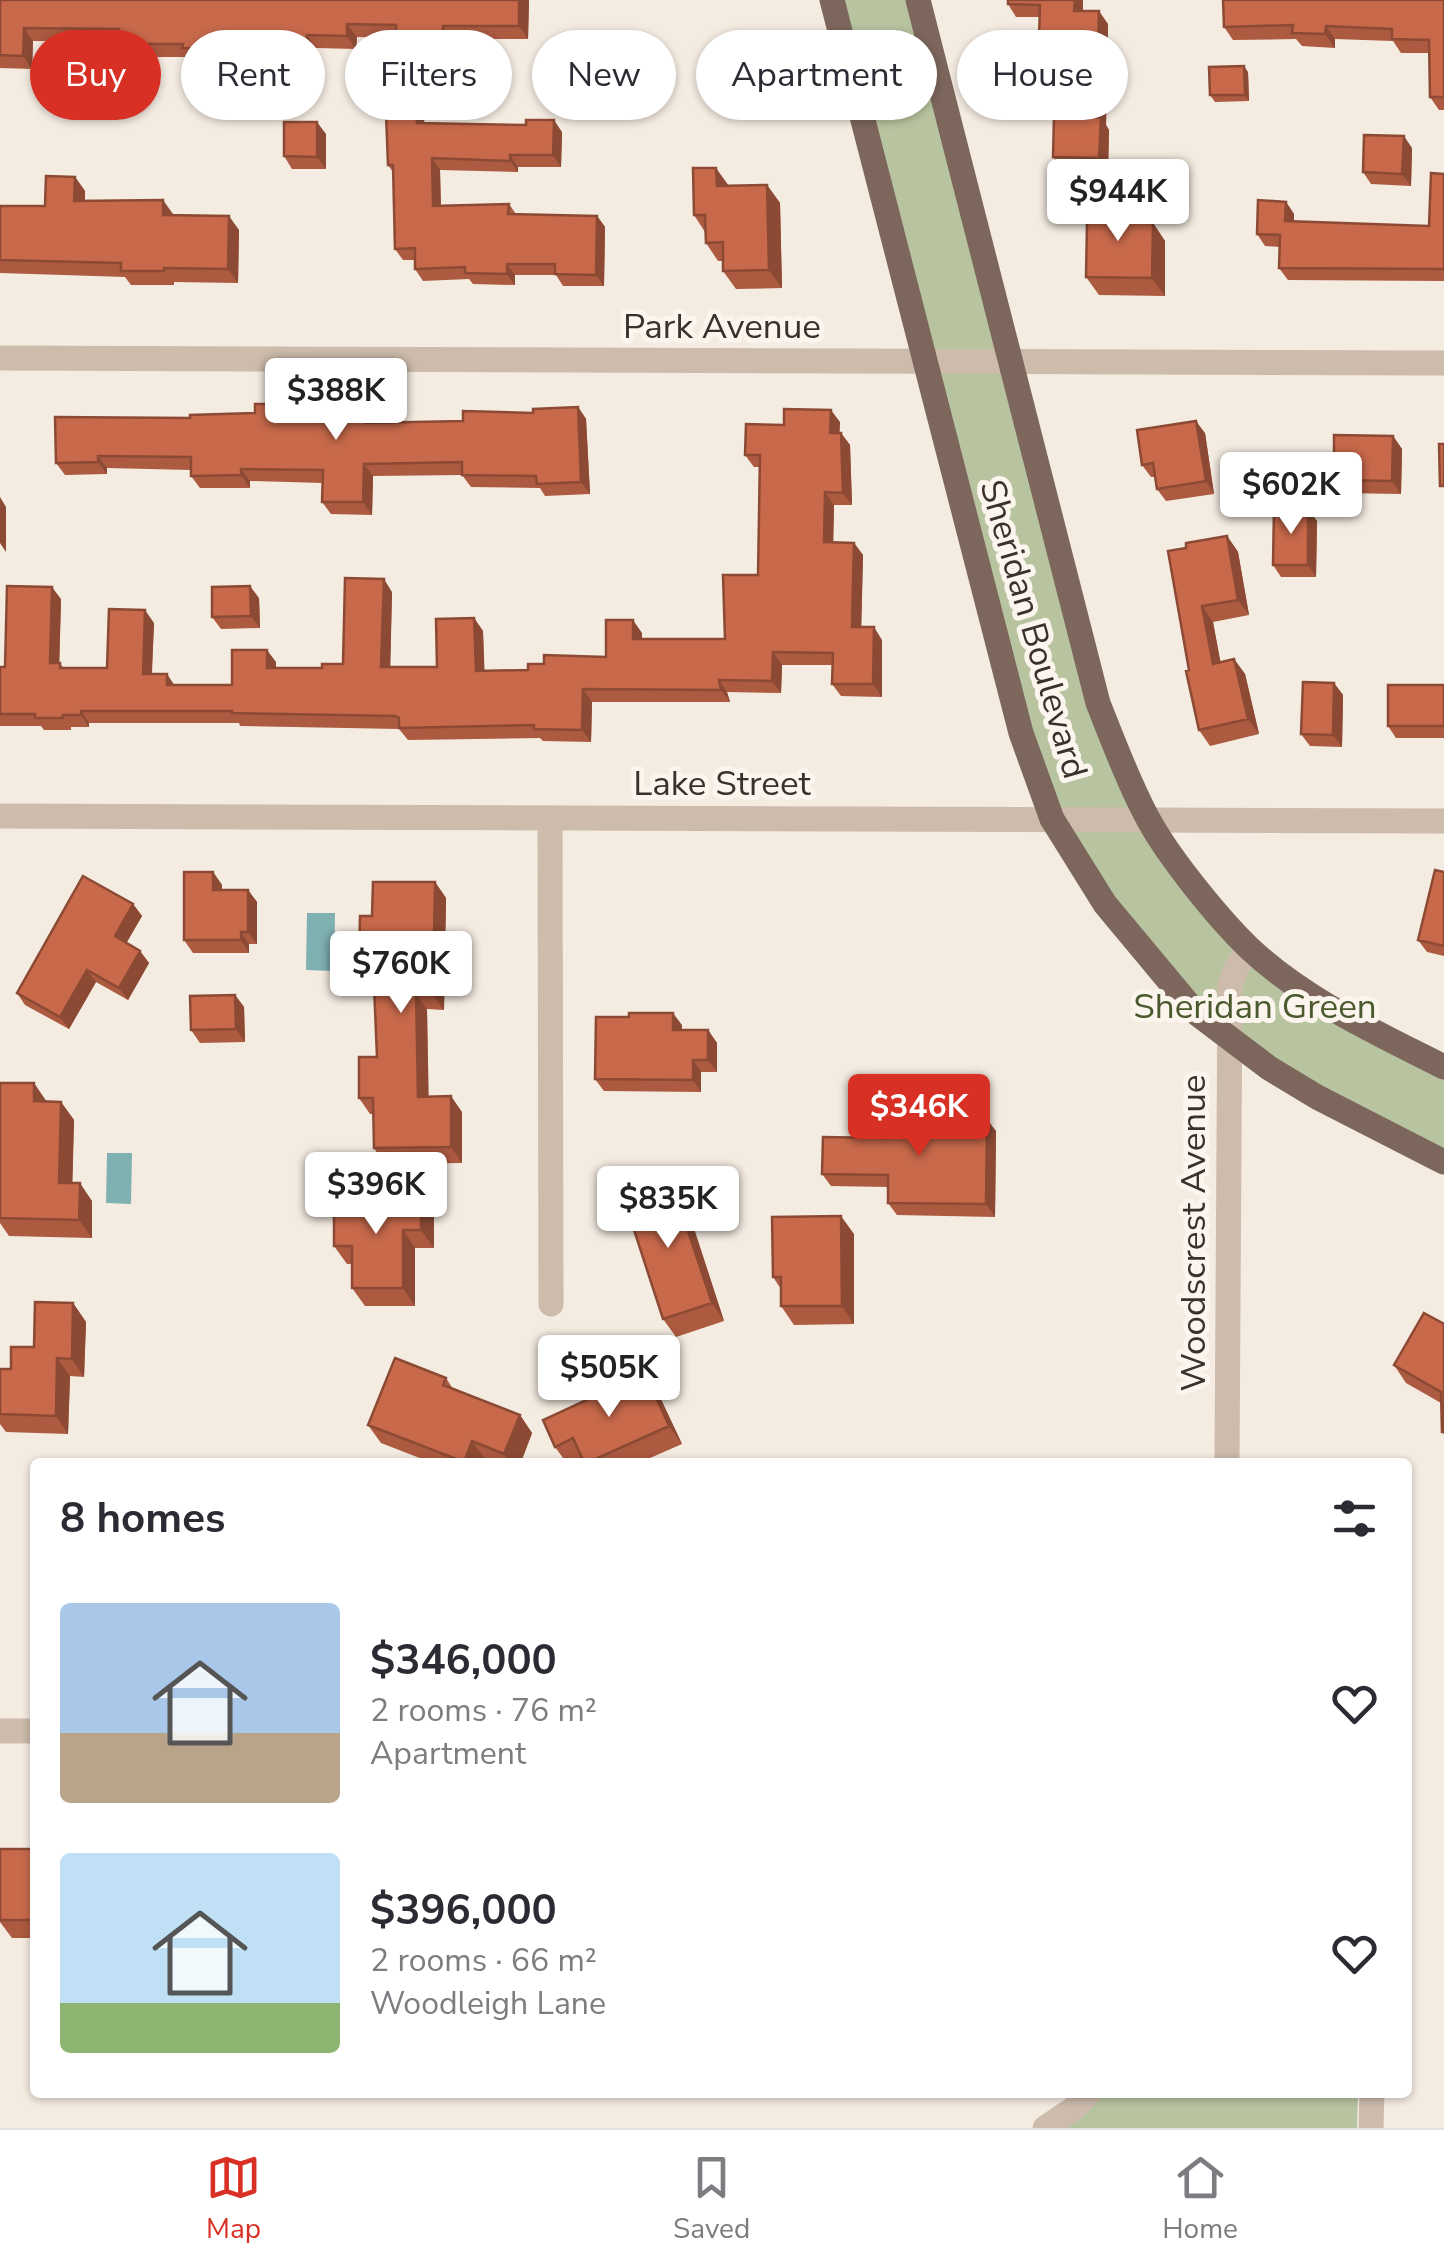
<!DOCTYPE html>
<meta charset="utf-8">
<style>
:root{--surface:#fff;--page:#f7f7f7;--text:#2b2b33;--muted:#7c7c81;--line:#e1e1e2;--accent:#d93025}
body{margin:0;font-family:"Nunito Sans",sans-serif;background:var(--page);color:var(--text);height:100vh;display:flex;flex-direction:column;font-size:38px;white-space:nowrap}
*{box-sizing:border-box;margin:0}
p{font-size:32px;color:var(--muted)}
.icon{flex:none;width:55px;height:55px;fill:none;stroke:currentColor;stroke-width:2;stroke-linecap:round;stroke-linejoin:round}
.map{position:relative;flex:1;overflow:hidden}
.panel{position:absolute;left:30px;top:1458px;width:1382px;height:640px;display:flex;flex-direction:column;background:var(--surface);border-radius:10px;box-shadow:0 2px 8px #0004}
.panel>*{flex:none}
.guide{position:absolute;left:30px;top:30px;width:1385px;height:90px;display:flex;gap:20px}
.price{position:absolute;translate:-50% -85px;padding:0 22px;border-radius:10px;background:#fff;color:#222;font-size:32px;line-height:65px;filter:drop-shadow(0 2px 5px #0008)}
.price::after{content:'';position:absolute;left:50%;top:60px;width:30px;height:22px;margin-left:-15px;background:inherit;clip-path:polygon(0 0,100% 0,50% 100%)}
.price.active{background:var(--accent);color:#fff}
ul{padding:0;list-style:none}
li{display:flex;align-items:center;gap:30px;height:250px;padding:0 30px}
li span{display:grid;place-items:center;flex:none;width:280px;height:200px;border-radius:10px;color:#555}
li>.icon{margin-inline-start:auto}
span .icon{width:120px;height:120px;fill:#fffc;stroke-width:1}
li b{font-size:42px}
h2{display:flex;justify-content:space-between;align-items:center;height:120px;padding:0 30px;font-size:42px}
.pill{padding:0 35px;border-radius:45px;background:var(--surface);box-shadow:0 2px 8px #0004;font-size:35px;line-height:90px}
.pill.active{background:var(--accent);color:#fff}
.tab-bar{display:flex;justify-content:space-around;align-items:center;height:140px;border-top:2px solid var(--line);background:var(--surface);font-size:28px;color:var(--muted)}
.tab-bar a{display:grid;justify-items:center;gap:5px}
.tab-bar .active{color:var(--accent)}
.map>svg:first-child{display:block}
</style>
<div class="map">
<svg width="1444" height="2128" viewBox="0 0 1444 2128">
<rect width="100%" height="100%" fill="#f4ebe1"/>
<path fill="#b8c4a0" d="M832,0h86l204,765 128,184 194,118v95l-216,-122 -176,-221z
M1106,2093h252l-1,35h-291z"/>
<path fill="#7fb0b2" d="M307,913h28l-1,58 -28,-1z
M107,1153h25l-1,51 -25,-1z"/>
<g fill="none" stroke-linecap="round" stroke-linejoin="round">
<path stroke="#cdbbac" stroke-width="25" d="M0,358l1444,5
M0,816l1444,5
M550,818l1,486
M1227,1462l3,-476 6,-18 14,-19
M0,1731h35
M1045,2128l28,-19 17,-17
M1371,2128l1,-36"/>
<path stroke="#7d675c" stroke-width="25" d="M832,0l189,733 31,86 53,85 90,108 74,56 48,29 127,65
M918,0l180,703c15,38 29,76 48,112 20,39 71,102 103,133 55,52 128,85 195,119"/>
</g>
<path fill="#ac5a40" d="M0,0h529l-1,39h-76v13h-47l-9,-14 -39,-1 -1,12 -40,-1v7l-73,-1 -1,8 -50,-1 -3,-4h-61l-9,-15 -86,-1 -1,28 -32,-1z
M1008,0h75v11l25,13 -2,101 3,5 -1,41 -46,-2 -9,-12 2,-70h-9l-8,-12 1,-58h-23l-8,-13z
M1444,0v110h-5l-9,-13v-44h-29l-8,-12 -58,-2v9l-33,-2 -6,-7 -63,1 -9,-13z
M1248,72l1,29 -34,1 -5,-7z
M423,98l1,25 138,9 -1,35h-43v5l-78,-2 1,36 68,-2 7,10 81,2 8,11 -1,59h-41l-7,-11h-41v10l-42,-1 -4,-5 -46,2 -8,-12v-9h-12l-8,-11 -2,-77 -5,-7z
M326,134v35h-34l-8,-13z
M1412,148l-1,38 -40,-2 -8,-12z
M1444,174v107l-156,-1 -9,-12 1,-21 -15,-1 -8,-12 29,-32 8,12v7l135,5z
M75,177l10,14v10l88,13 66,16 -1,53 -64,-1v3h-43l-6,-8 -125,-4v-67h45z
M767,185l13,18 2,85 -46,1 -13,-18v-10h-5l-12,-18 -1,-11 -11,-17 35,-29z
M1136,214l-1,8 18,1 12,18v55l-66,-1 -13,-18 11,-55z
M306,404l2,4 57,1 9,13 89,-1 115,-14 8,12 4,75 -45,2 -5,-8 -69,-1 -9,-12 -89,1 -1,39 -41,-1 -9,-12v-19l-72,-2v7h-50l-9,-12v-6l-84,-2v6l-42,1 -9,-12 134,-45 65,-5z
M840,422l-1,11h2l9,12 2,60h-18l-1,37 21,1 9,12 -2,72 21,13v57l-41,-1 -9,-12 1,-19h-51l-1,28 -54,-1 3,10h-138l-1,40 -48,-1 -3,-3 -132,2 -9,-11 -159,-3 -1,-3h-150v4h-18v3h-27l-3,-4h-41v-59h5l56,-68 -2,64 5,5h43l47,-45 -2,51 23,11h57l44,-23v6h46l21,-4 49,-72 -2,75h47l37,-49 9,13 1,40 44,-1 16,-6 62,-7 36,-24v6h83l33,-64 1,-108h-5l-9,-12 39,-30z
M1205,433l9,61 -48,7 -9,-12 -2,-12h-4l-9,-12z
M1393,436l9,13 -1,45 -59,-1 -8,-13z
M1308,509l9,12 -1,56h-35l-8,-12z
M1227,536l11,16 11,63 -36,7 7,40 14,-3 11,15 14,60 -49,12 -11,-16 -10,-60 -3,-122z
M259,598l1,30 -39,1 -9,-12z
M1334,683l9,12 -1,52 -32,-1 -9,-12z
M1444,685v53h-48l-8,-12z
M213,872l9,13v5h26l9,12v42h-8v9h-56l-9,-13z
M1444,872v84l-17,-4 -9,-12z
M435,882l11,16 -2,112 -17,-1 1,88 34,15v51l-78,1 -10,-16 -1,-34h-3l-11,-16 18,-41 -3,-81h-4l-11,-15 13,-45z
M133,904l9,12 -16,27 14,8 9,12 -21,37 -32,-18 -27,47 -44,-24 -8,-12z
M235,995l9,12 1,35 -45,1 -9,-13z
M682,1025v5h26l9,13v29h-16v20l-97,-1 -9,-12z
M0,1083l47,18 14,1 13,18 -2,63 20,18v37l-83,-2 -9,-13z
M959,1119l37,12 -1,86 -98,-2 -9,-12v-16l-57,-1 -9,-12 65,-36z
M672,1183l13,18 39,120 -48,16 -13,-18z
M434,1216v32h-19v58h-50l-13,-18v-24h-5l-13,-18z
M854,1234v90l-60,1 -13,-19v-17l-8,-12z
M73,1303l13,19 -2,55 -14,-1 -2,58 -62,-2 -6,-8v-55h11l23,-22z
M1444,1324v110l-2,-2 -1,-29 -35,-20 -12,-18z
M645,1373l12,18 25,53 -41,18h-57l-2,-4 -9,4h-7l-11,-15z
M446,1378l7,11 67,26 12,18 -11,29h-28l-8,-3 -1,3h-54l-49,-19 -13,-18z
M0,1849h35v89h-23l-12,-16z"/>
<path fill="#8c4a34" d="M519,0h10l-1,39 -9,-13z
M1075,0h8v23l-9,-12z
M1099,11l9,13 -2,101 3,5 -1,41 -9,-13 -2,-41z
M347,24l10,13 -1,12 -9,-13z
M443,26l9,13v13l-9,-13z
M1326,26l9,13v9l-10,-14z
M24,28l9,13 -1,28 -9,-13z
M307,35l9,13v7l-9,-13z
M233,41l10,13 -1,8 -9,-13z
M1244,66l4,6 1,29 -4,-6z
M415,86l8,12 2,37 -8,-12z
M554,120l8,12 -1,35 -8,-12z
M317,122l9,12v35l-9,-12z
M1404,136l8,12 -1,38 -9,-12z
M510,155l8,12v5l-8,-11z
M432,158l8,12 1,48 -8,-12z
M716,168l13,18h-12z
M75,177l10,14 -1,24 -10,-14z
M767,185l13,18 2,85 -13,-18z
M1123,196l13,18 -1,26 -13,-18z
M163,200l10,14v15l-10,-14z
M1286,202l8,12 -1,19 -8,-12z
M229,216l10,14 -1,53 -10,-14z
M597,216l8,11 -1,59 -8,-11z
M1153,223l12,18v55l-13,-18z
M507,264l8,11v10l-8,-11z
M578,407l8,12 4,75 -9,-12z
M365,409l9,12v14l-9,-12z
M831,410l9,12 -1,23 -9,-12z
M1196,421l9,12 9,61 -8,-13z
M841,433l9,12 2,60 -9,-12z
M1393,436l9,13 -1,45 -9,-13z
M98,456l9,12v6l-9,-12z
M364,464l9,12 -1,39 -9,-13z
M241,469l9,12v7l-9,-13z
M825,492l9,13 -1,49 -9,-12z
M0,497l6,10v45l-6,-9z
M1308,509l9,12 -1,56 -8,-12z
M1227,536l11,16 11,63 -11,-15z
M854,543l9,12 -2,85 -9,-13z
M384,579l8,13 -2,88 -9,-13z
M250,586l9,12 1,30 -9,-12z
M52,587l9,12 -2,76 -9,-12z
M1202,606l11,16 11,58 -11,-16z
M145,610l9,13 -3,63 -8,-12z
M474,618l9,13 2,53 -9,-13z
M633,620l9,13v19l-9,-13z
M874,627l8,13v57l-9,-13z
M267,650l9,12v18l-9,-12z
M773,652l9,13 -1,28 -9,-12z
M1234,659l11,15 14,60 -11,-15z
M167,674l8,12 -8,-1z
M719,680l8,12 3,10 -9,-12z
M1334,683l9,12 -1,52 -9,-12z
M583,689l9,13 -1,40 -9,-12z
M81,711l8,12v4l-8,-12z
M213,872l9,13v17l-9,-12z
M435,882l11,16 -2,112 -11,-15z
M248,890l9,12v42l-9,-12z
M133,904l9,12 -19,33 -8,-13z
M241,932l8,12v9l-8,-13z
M140,951l9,12 -21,37 -9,-12z
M87,970l9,12 -27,47 -9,-12z
M416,994l11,15 2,103 -11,-15z
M235,995l9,12 1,35 -9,-13z
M673,1013l9,12v18l-9,-13z
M708,1030l9,13v29l-9,-12z
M693,1060l8,12v20l-8,-12z
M34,1083l13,19 -13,-1z
M451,1096l11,16v51l-11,-16z
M61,1102l13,18 -2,81 -13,-18z
M987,1119l9,12 -1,86 -9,-13z
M80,1183l12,18v37l-13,-18z
M672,1183l13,18 39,120 -12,-18z
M421,1198l13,18v32l-13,-18z
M841,1216l13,18v90l-12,-18z
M403,1230l12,18v58l-12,-18z
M73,1303l13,19 -2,55 -12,-18z
M57,1358l13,18 -2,58 -12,-18z
M645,1373l12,18 25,53 -13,-18z
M520,1415l12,18 -11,29h-11l-6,-8z
M472,1441l13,18 -1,3h-20z"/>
<path fill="#c8694b" stroke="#8c4a34" stroke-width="2.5" d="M0,0h519v26h-76v13l-47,-1v-13l-49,-1v12l-40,-1v7l-74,-1v8l-51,-1 1,-4h-64v-15l-95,-1 -1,28 -23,-1z
M1008,0h67l-1,11h25l-2,106 4,1 -2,40 -46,-1 2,-82h-17l2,-70 -32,-1z
M1223,0h221v97h-14l-1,-57 -37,-1v-10l-66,-3 -1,8 -33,-1 1,-8 -69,2z
M1244,66l1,29h-35l-1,-28z
M415,86l2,37 109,2v-5h28l-1,35h-43v6l-78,-3 1,48 76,-2 -1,10 89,2 -1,59 -41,-1v-10h-48v10l-42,-1v-6l-50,2v-21l-20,1 -2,-84h-5l-3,-77z
M284,122h33v35l-33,-1z
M1364,135l40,1 -2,38 -39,-2z
M693,168h23l1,18 50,-1 2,85 -46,1v-29l-17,1 -1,-28h-11z
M1431,173l13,1v95l-165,-1 1,-33 -23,-1 1,-34 28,2 -1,19 144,5z
M46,176l29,1 -1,24 89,-1v15l66,1 -1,53 -64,-1v3h-43v-8l-121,-3v-54h45z
M1097,196h26l-1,26 31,1 -1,55 -66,-1 1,-55h10z
M255,404h51l-1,4 60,1v14l98,-2v-10l70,2v-4l45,-2 3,75 -44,2 -1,-8 -74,-1v-13l-98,2 -1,38h-41l1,-32 -82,-1v6l-50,1v-19l-93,-1v6l-42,1 -1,-46 135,1v-3l65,-2z
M784,409l47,1 -1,23h11l2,60 -18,-1 -1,50 30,1 -2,84h22l-1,57h-41l1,-31 -60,-1 -1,29 -53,-1 2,10 -138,-1 -1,41 -48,-1v-4l-135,3v-10l-4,-2 -163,-3v-2h-151v4h-18v3h-28v-4h-35v-47h5l2,-81 45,1 -2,76h10v5h47l2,-59 36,1 -2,64h24v11h65v-35h35v18h55v-4h21l2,-86 39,1 -3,88h56l-1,-48 38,-1 2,53 52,-1v-6h16v-9l62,2v-37h27v19h92l-2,-64h35l2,-120h-15l1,-31 38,1z
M1196,421l10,60 -49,8 -4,-26 -11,2 -5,-35z
M1334,435l59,1 -1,45 -58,-1z
M1439,444h5v42h-4z
M1274,508l34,1v56h-35z
M1227,536l11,64 -36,6 11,58 21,-5 14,60 -49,11 -13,-59 3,-1 -21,-119 18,-3v-5z
M250,586l1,30 -39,1v-30z
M1303,682l31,1 -1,52 -32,-1z
M1388,685h56v41h-56z
M1435,870l9,2v74l-26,-6z
M184,872h29v18h35v42h-7v8h-57z
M83,876l50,28 -18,32 25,15 -21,37 -32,-18 -27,47 -43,-24z
M373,882h62l-2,113 -17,-1 2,103 33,-1v51l-77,1 -1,-50h-14v-41h18l-4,-96h-14l1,-45h12z
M235,995l1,34 -45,1 -1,-34z
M629,1013h44v17h35v30h-15v20l-98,-1 1,-62h33z
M0,1083h34v18l27,1 -2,81h21l-1,37 -79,-2z
M919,1112h35v7h33l-1,85 -98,-1v-28l-66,-1 1,-37 64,1v-20l32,1z
M672,1183l40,120 -49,16 -39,-120z
M334,1198h87v32h-18v58h-51v-42h-18z
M841,1216l1,90h-61v-29h-8l-1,-60z
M35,1302l38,1 -1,56 -15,-1 -1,58 -56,-2v-45h11v-22h23z
M1424,1313l20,11v108h-2l-1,-40 -47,-27z
M395,1358l51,20 -3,7 77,30 -16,39 -32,-13 -8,21 -96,-37z
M645,1373l24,53 -80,36h-5l-11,-24 -18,9 -12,-27z
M0,1849h35v71h-35z"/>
<g text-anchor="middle" stroke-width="10" stroke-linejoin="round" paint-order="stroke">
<g font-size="35" fill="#3b302b" stroke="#fbf5ee">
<text x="722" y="338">Park Avenue</text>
<text transform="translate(1034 629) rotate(74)" y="12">Sheridan Boulevard</text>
<text x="722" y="795">Lake Street</text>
<text transform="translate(1193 1233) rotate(-90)" y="12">Woodscrest Avenue</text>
</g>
<g font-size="35" fill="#4a5a2e" stroke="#fbf5ee">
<text x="1255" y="1018">Sheridan Green</text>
</g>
</g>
</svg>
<b class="price" style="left:1118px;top:244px">$944K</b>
<b class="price" style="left:336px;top:443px">$388K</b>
<b class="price" style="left:1291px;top:537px">$602K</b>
<b class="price" style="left:401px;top:1016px">$760K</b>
<b class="price active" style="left:919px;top:1159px">$346K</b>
<b class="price" style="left:376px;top:1237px">$396K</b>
<b class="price" style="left:668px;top:1251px">$835K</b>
<b class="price" style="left:609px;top:1420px">$505K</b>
<div class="guide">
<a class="pill active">Buy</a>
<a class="pill">Rent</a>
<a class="pill">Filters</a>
<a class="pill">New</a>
<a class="pill">Apartment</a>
<a class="pill">House</a>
</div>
<section class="panel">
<h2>8 homes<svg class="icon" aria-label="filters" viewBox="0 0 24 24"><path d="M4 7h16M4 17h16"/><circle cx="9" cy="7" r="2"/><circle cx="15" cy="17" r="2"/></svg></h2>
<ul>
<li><span style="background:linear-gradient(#a9c7e8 65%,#b9a48a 0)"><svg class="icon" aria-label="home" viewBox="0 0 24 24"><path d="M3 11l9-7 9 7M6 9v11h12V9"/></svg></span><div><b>$346,000</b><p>2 rooms · 76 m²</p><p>Apartment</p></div><svg class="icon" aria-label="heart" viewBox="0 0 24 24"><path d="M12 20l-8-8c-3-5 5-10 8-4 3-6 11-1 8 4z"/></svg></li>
<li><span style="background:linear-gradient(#bfe0f5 75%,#8fb573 0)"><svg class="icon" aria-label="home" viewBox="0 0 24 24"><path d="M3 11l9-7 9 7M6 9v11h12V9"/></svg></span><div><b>$396,000</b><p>2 rooms · 66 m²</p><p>Woodleigh Lane</p></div><svg class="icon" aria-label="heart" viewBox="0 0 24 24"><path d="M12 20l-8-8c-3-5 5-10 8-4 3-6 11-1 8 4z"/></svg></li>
</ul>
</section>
</div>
<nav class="tab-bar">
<a class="active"><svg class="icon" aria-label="map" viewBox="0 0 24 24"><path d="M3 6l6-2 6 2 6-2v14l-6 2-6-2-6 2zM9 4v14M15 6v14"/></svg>Map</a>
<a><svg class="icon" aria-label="saved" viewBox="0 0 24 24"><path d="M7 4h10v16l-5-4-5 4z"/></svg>Saved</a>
<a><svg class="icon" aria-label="home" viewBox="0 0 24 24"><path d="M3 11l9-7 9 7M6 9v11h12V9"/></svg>Home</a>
</nav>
